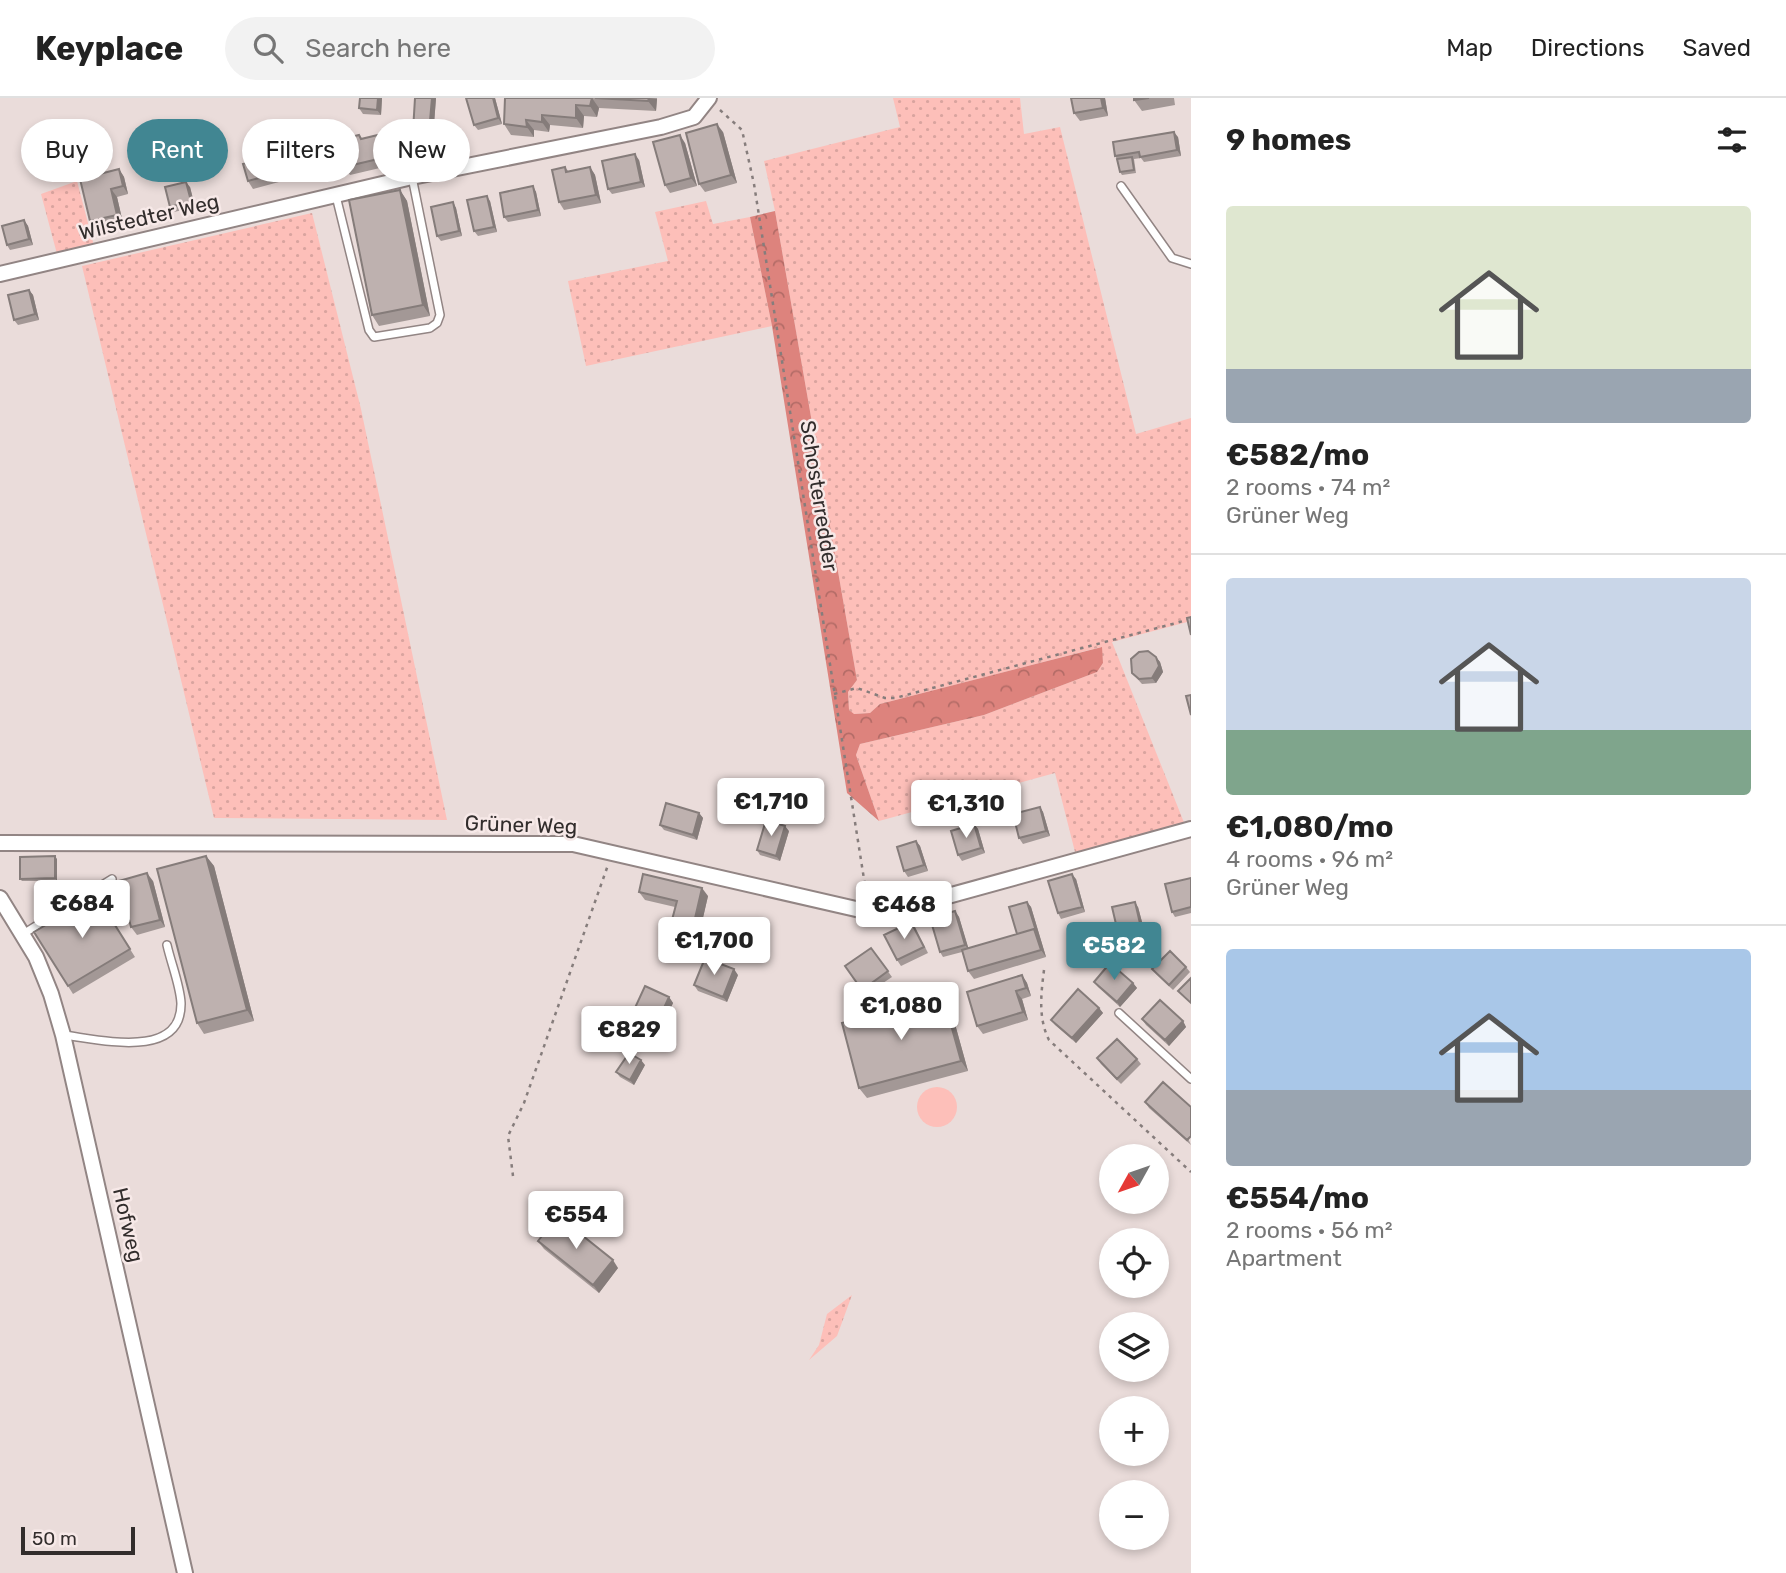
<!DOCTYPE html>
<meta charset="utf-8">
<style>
:root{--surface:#fff;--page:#f2f2f2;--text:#222;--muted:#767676;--line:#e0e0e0;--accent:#418692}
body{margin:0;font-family:Rubik,sans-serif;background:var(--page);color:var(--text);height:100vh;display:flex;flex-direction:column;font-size:26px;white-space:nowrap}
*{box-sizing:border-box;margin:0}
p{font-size:23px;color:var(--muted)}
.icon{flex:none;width:38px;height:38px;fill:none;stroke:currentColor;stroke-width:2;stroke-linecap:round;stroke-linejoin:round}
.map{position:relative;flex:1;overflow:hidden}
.sheet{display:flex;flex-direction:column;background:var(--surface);width:595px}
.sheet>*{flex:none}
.guide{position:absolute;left:21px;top:21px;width:665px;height:63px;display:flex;gap:14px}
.needle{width:46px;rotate:230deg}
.tools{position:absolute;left:1099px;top:1046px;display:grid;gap:14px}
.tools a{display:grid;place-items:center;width:70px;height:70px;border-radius:50%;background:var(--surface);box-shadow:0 4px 10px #0003;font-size:35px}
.scale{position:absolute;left:21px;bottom:18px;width:114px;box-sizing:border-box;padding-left:7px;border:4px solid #322d2c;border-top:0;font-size:19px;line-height:24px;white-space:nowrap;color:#322d2c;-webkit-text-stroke:5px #f7e9e8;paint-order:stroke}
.price{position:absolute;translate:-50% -60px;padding:0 16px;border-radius:7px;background:#fff;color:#222;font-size:23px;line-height:46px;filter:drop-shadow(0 2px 4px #0008)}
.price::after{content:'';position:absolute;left:50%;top:42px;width:21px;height:16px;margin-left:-10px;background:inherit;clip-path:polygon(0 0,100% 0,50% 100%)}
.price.active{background:var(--accent);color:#fff}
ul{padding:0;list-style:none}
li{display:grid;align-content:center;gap:14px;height:371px;padding:0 35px}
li+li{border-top:2px solid var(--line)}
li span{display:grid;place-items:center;height:217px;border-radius:7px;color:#555}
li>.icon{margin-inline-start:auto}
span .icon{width:126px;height:126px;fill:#fffc;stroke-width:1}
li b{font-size:30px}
h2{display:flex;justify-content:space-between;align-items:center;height:84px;padding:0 35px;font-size:30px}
.chip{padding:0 24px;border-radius:32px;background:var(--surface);box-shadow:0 4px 10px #0003;font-size:24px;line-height:63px}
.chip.active{background:var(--accent);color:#fff}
header{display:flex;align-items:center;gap:42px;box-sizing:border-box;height:98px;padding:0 35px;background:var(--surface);border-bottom:2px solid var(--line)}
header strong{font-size:33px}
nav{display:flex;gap:38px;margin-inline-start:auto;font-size:24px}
.search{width:490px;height:63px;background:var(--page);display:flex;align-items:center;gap:18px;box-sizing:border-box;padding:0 24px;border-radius:38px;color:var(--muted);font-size:26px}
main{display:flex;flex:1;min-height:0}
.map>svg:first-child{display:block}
</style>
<header>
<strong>Keyplace</strong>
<div class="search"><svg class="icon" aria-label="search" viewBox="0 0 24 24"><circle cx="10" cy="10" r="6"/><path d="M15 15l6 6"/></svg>Search here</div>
<nav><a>Map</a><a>Directions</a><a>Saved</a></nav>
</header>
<main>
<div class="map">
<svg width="1191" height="1475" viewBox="0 0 1191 1475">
<defs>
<pattern id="grass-dots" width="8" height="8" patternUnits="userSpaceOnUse" patternTransform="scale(1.75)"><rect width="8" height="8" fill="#fdbfb9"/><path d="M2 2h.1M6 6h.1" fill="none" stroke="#d9a49f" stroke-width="1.8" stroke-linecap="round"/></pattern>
<pattern id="forest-crowns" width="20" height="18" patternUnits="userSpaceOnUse" patternTransform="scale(1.75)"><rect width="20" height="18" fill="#dd837d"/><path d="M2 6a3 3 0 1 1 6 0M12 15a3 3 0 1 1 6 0" fill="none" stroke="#b46c67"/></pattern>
</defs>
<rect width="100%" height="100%" fill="#eadcda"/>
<path fill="url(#grass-dots)" d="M893,0h127l4,36 36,-7 76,307 55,-16v203l-79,21 73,183 -110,27 -20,-79 -176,48 -23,-66 4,-11 124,-29 113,-43 6,-9 -2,-16 -221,57 -10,9 -17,1 -4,-4 -1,-18 9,-12 -82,-469 -11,-50 136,-34z
M77,83l17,65 -37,8 -16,-60z
M706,103l7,23 37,-7 22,109 -186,40 -18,-85 100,-20 -13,-49z
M312,115l49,196 86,411 -233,-2 -132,-552z
M852,1197l-15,41 -28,24 10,-15 8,-31z"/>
<path fill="url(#forest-crowns)" d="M775,113l82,469 -9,12 1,18 5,4 16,-1 10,-9 222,-57 1,16 -6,9 -113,43 -124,29 -4,11 23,66 -32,-28 -75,-467 -22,-109z"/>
<path fill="#fdbfb9" d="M917 1009a20 20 0 1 1 40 0a20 20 0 1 1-40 0Z"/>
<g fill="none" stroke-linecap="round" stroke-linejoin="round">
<defs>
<path id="lane" d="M1121,88l51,72 19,6
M336,98l33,134 5,7 56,-9 7,-5 3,-8 -28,-138
M23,836l89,-55
M1119,915l72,66
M63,937c35,4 119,26 118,-32 -1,-18 -10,-40 -14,-58"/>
<path id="street" d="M0,176l412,-97 249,-50 33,-10 15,-19
M0,745l573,1 296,68 28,-2 294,-81
M0,800l36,59 15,37 12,41 122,538"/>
</defs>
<use href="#lane" stroke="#928584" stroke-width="10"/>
<use href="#street" stroke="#928584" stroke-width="18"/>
<path stroke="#867d7c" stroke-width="2.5" stroke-dasharray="3.5 5" stroke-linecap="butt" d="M720,12l22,20 12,54 113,714
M413,31v9l7,22
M834,596l23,-6 28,10h10l296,-79
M1044,872c-3,24 -6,48 5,70l142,132
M513,1078l-5,-40 16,-33 84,-238"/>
<use href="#lane" stroke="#fff" stroke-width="7"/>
<use href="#street" stroke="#fff" stroke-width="14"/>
</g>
<path fill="#a39896" d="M382,0l-1,17 -18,-1 -4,-6z
M415,0h21l-3,39 -16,-1 -4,-5z
M466,0h29l7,26 -24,6 -4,-5z
M505,0h152v1l-1,12 -57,-3 -2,9 -13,-1 -1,12 -33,-3 -1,7 -15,-2v7l-23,-2 -7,-11z
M1105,0l3,18 -28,5 -6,-8z
M1134,0h40l1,7 -33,6 -8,-11z
M723,34l14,51 -32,9 -6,-8z
M359,37l3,4 29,2 6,23 -47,11 -6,-8z
M323,39l4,5 7,27 -22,6 -3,-5z
M1178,39l3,19 -37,6 -3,-4 -7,1 2,14 -14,2 -2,-3 -3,-13 -2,-3z
M685,45l12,43 -27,7 -5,-8z
M289,46l5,8 7,24 -48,13 -5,-8 21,-24z
M639,62l6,27 -33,7 -4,-5z
M565,69l4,5 21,-5 5,8 6,28 -37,7 -5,-8z
M119,71l5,8 4,17 -11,3 6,26 -27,6 -6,-8z
M533,88l3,6 5,24 -33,6 -4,-5z
M190,89l5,20 -21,5 -4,-5z
M400,92l7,11 23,115 -51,10 -7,-11z
M490,103l7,31 -19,4 -4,-5z
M453,104l3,6 6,28 -21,5 -4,-5z
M24,122l4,6 5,19 -23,5 -3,-5z
M29,192l4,5 6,25 -21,5 -4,-5z
M1156,559l4,5 3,10 -7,11 -14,1 -10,-11z
M1040,709l3,5 7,24 -27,8 -4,-6z
M699,715l4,5 -6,22 -33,-10 -4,-5z
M974,726l4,5 7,24 -23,8 -4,-6z
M789,733l-9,30 -20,-6 -3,-5z
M916,743l4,5 8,25 -20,6 -4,-6z
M206,758l8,10 40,155 -50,13 -7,-11z
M57,761v22h-35l-2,-2z
M1191,780v35l-16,4 -3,-5z
M1076,781l9,33 -24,7 -3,-6z
M153,783l12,46 -28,8 -6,-8z
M639,794l69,4 -12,52 -22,-5 -6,-8 7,-28 -30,-7z
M96,797l39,62 -62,37 -5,-8z
M1027,804l4,5 15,50 -72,22 -6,-8 -6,-19 -19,5 -3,-5 15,-41 4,6 9,31 49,-14z
M1138,809l8,30 -23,6 -4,-6z
M915,829l13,26 -27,13 -4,-6z
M871,850l21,29 -27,18 -20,-29z
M1186,869l4,5 -17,18 -17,-16 -4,-5z
M738,877l-11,27 -29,-11 -4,-6z
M1022,877l5,8 4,13 -9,3 6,21 -45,14 -6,-8z
M1094,884l39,1 4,5 -17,19 -22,-20z
M943,898l7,10 18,65 -101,27 -8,-10z
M669,899l4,6 -11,24 -25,-12 -3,-5z
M1099,910l4,5 -27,30 -21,-18 -4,-5z
M1142,921l41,2 3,6 -17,19 -23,-21z
M1097,960l40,1 4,5 -20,20 -20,-20z
M645,967l-11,20 -14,-8 -4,-5z
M1163,984l28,63 -42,-37 -4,-6z
M538,1143l80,27 -19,25 -55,-44z"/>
<path fill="#857c7a" d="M378,0h4l-1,17 -4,-5z
M432,0h4l-3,39 -4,-5z
M493,0h2l7,26 -4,-6z
M592,0l7,10 -2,9 -7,-11z
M649,0l8,1 -1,12 -8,-10z
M1101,0h4l3,18 -5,-8z
M576,7l8,11 -1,12 -7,-10z
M542,17l8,10 -1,7 -7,-10z
M526,22l8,10v7l-7,-10z
M717,26l6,8 14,51 -6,-8z
M1174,34l4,5 3,19 -4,-6z
M386,35l5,8 6,23 -6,-8z
M680,37l5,8 12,43 -6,-8z
M323,39l4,5 7,27 -3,-5z
M289,46l5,8 7,24 -5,-8z
M635,56l4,6 6,27 -4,-5z
M590,69l5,8 6,28 -5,-8z
M119,71l5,8 4,17 -5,-8z
M186,84l4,5 5,20 -4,-6z
M533,88l3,6 5,24 -3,-6z
M111,91l6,8 6,26 -6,-8z
M400,92l7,11 23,115 -7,-11z
M487,98l3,5 7,31 -3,-5z
M453,104l3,6 6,28 -3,-5z
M24,122l4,6 5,19 -4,-6z
M29,192l4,5 6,25 -4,-6z
M1156,559l4,5 3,10 -7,11 -4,-5z
M1040,709l3,5 7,24 -4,-5z
M699,715l4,5 -6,22 -4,-5z
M974,726l4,5 7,24 -4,-5z
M785,728l4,5 -9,30 -4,-5z
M916,743l4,5 8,25 -4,-6z
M55,758l2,3v22l-2,-3z
M206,758l8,10 40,155 -7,-11z
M147,775l6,8 12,46 -5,-7z
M1072,776l4,5 9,33 -3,-5z
M702,790l6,8 -12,52 -6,-8z
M1027,804l4,5 15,50 -5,-7z
M1135,804l3,5 8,30 -4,-5z
M955,813l4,6 10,33 -4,-5z
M734,871l4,6 -11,27 -4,-5z
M1022,877l5,8 4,13 -5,-8z
M1133,885l4,5 -17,19 -3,-5z
M1016,893l6,8 6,21 -5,-8z
M943,898l7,10 18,65 -7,-10z
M669,899l4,6 -11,24 -4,-6z
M1099,910l4,5 -27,30 -4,-5z
M1183,923l3,6 -17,19 -4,-6z
M641,962l4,5 -11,20 -4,-5z
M613,1162l5,8 -19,25 -6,-8z"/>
<path fill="#beb1af" stroke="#857c7a" stroke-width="2" d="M360,0h18l-1,12 -18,-2z
M415,0h17l-3,34 -16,-1z
M466,0h27l5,20 -24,7z
M505,0h87l-2,8 -14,-1v13l-34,-3v7l-16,-2 1,7 -23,-3z
M595,0h54l-1,3z
M1071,0h30l2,10 -29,5z
M1134,0h15l-15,2z
M717,26l14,51 -32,9 -13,-51z
M1174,34l3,18 -37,7 -1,-5 -24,4 -2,-14z
M386,35l5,23 -47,11 -6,-27 21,-5 2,4z
M680,37l11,43 -26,7 -12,-43z
M323,39l8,27 -22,6 -8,-27z
M289,46l7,24 -48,13 -5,-17 26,-7 -1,-7z
M635,56l6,28 -33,7 -6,-28z
M1132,59l2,13 -14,2 -3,-13z
M565,69l1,5 24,-5 6,28 -37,7 -7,-32z
M119,71l4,17 -12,3 6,26 -27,6 -10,-42z
M186,84l5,19 -21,6 -5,-20z
M533,88l5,24 -34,7 -4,-24z
M400,92l23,115 -51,10 -23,-115z
M487,98l7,31 -20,4 -7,-31z
M453,104l6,29 -22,5 -6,-29z
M24,122l5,19 -22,6 -5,-19z
M29,192l6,24 -21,6 -6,-25z
M1191,519v18l-4,-17z
M1148,553l8,6 3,9 -7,12 -13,1 -7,-6 -1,-14 8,-7z
M1191,597v20l-5,-19z
M666,705l33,10 -6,22 -33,-10z
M1040,709l6,24 -27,7 -6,-24z
M766,722l19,6 -9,30 -19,-6z
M974,726l7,24 -23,7 -7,-24z
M916,743l8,24 -20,6 -7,-24z
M55,758v22l-35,1v-22z
M206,758l41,154 -50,13 -40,-154z
M147,775l13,47 -29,7 -12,-46z
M643,776l59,14 -12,52 -22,-5 9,-34 -38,-9z
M1072,776l10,33 -24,6 -10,-32z
M1191,780v29l-19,5 -7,-28z
M96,797l34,54 -62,37 -34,-54z
M1027,804l9,29 -2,-2 -17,5 -8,-27z
M1135,804l7,30 -23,5 -7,-30z
M955,813l10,34 -25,7 -10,-34z
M911,824l13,25 -27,13 -13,-25z
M1034,831l7,21 -73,21 -6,-21z
M871,850l17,23 -26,19 -17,-24z
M1170,853l16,16 -17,18 -17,-16z
M705,860l29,11 -11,28 -29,-12z
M1110,865l23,20 -16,19 -23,-20z
M1022,877l4,13 -10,3 7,21 -46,14 -10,-34z
M1191,880v25l-13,-12z
M645,888l24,11 -11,24 -24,-11z
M1078,891l21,19 -27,30 -21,-18z
M943,898l18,65 -102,27 -17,-65z
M1160,902l23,21 -18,19 -23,-21z
M1117,941l20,20 -20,20 -20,-21z
M629,955l12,7 -11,20 -14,-8z
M1163,984l28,25v29l-4,4 -42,-38z
M558,1118l55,44 -20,25 -55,-44z"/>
<g text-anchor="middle" stroke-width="5" stroke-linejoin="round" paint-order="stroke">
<g font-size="21" fill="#322d2c" stroke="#f7e9e8">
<text transform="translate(149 119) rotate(-13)" y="7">Wilstedter Weg</text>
<text transform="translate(819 398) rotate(81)" y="7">Schosterredder</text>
<text transform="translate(521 727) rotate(2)" y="7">Grüner Weg</text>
<text transform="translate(128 1127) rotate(77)" y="7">Hofweg</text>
</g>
</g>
</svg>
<div class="tools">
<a><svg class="needle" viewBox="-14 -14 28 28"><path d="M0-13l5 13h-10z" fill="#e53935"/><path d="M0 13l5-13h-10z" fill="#767676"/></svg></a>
<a><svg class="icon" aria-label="locate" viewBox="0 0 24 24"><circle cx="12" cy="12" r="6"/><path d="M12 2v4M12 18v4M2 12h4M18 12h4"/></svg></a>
<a><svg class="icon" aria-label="layers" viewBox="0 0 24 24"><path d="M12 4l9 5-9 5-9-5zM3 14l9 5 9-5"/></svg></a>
<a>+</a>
<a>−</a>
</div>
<div class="scale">50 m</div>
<b class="price" style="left:771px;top:740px">€1,710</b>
<b class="price" style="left:966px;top:742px">€1,310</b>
<b class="price" style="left:82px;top:842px">€684</b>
<b class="price" style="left:904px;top:843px">€468</b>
<b class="price" style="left:714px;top:879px">€1,700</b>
<b class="price active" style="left:1114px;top:884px">€582</b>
<b class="price" style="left:901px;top:944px">€1,080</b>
<b class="price" style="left:629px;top:968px">€829</b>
<b class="price" style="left:576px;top:1153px">€554</b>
<div class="guide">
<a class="chip">Buy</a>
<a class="chip active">Rent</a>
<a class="chip">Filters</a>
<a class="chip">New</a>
</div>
</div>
<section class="sheet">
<h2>9 homes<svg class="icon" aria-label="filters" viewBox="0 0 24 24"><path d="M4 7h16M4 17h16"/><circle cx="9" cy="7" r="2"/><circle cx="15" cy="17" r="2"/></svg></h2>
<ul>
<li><span style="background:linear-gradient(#dfe7d0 75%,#9aa5b1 0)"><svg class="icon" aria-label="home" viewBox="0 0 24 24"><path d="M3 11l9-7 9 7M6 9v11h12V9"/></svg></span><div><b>€582/mo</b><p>2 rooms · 74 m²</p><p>Grüner Weg</p></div></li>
<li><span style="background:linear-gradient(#c9d6e8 70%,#7fa58c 0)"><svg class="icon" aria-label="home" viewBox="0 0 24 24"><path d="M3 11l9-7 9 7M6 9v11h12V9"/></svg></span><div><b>€1,080/mo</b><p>4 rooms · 96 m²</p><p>Grüner Weg</p></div></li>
<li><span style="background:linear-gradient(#a9c7e8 65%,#9aa5b1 0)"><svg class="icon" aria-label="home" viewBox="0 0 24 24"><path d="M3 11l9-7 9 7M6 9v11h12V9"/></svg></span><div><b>€554/mo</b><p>2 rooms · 56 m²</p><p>Apartment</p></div></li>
</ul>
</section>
</main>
